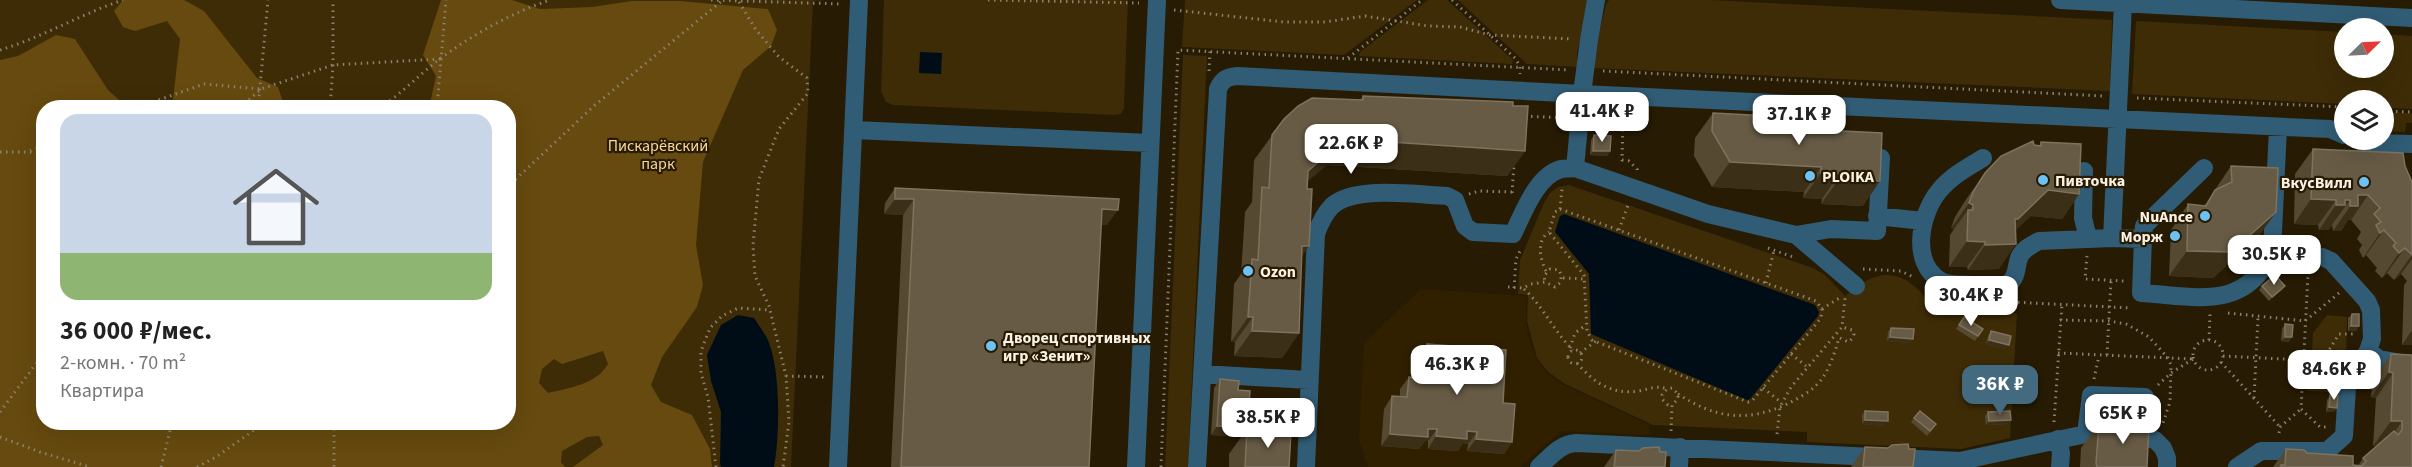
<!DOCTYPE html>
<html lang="ru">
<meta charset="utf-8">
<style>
:root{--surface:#fff;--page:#f6f6f6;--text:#222;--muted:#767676;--line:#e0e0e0;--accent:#446a80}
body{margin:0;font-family:"Source Sans 3",sans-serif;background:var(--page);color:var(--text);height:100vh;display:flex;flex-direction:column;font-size:22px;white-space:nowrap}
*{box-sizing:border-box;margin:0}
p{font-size:20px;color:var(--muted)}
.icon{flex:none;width:33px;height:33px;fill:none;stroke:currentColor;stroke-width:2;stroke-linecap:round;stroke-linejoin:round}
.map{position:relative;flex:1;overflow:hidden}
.side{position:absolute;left:36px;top:100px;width:480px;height:330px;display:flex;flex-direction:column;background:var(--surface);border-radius:24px;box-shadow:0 6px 24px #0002}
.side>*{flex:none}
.needle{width:39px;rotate:66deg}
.fabs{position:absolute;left:2334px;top:18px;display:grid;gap:12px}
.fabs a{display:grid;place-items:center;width:60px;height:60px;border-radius:50%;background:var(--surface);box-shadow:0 6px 24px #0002;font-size:30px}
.price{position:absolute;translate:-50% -51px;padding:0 14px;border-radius:12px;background:#fff;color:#222;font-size:20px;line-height:39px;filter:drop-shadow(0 2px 3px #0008)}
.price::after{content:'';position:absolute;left:50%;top:36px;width:18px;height:14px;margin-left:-9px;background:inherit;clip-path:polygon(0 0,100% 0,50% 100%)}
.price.on{background:var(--accent);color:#fff}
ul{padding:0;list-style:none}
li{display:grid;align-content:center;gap:12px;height:318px;padding:0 24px}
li+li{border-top:2px solid var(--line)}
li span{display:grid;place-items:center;height:186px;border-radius:18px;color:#555}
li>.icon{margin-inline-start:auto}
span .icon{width:108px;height:108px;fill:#fffc;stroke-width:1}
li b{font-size:26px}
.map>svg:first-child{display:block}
</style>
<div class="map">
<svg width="2412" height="467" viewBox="0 0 2412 467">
<rect width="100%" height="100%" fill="#271b03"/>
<path fill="#302000" d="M1421,289l105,7v26l3,17 7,19 12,17 16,10 85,40v10l-88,-4 -41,36h-152l-9,-27 5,-97z"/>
<path fill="#3e2c07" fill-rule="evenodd" d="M0,0h827l-14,1 -22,466h-791zM44,108h464v315h-464z
M884,0h244l-4,108 -3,6 -7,1 -221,-10 -7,-3 -5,-11z
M1185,0h232l-73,55 -162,-8z
M1428,0h19l66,60 -1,4 -153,-8 1,-4z
M1458,0h130l2,3 -13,49v15l-50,-3z
M1609,0h101l402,20 -2,71 -517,-23 1,-15 12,-48z
M2136,21l208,11v36h40v-34l28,2v73l-28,-1v-8h-40v4l-212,-10z
M1183,55l24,1 -19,411h-23z
M2384,112l28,1v10h-6l-1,9 -21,-1z
M1569,185l244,83 12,7 20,21c7,-6 15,-12 23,-16 29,-15 52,7 66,30l83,3 -7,125 -49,11 -154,-7v-10l-154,-7 -88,-41 -17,-12 -11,-14 -10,-37 1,-26 -10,-1 2,-34 24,-57 6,-10 8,-6z
M2327,315l20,2 -1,36 -34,-2 1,-18z
M2308,367l26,2 -1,23 -26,-1z"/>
<path fill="#664a0f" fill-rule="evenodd" d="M123,0h61l20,11 53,67 21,9 7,21h-113l8,-69 -13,-18 -32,10 -12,-4 -9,-16z
M441,0h71l28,9 52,-2 40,-6h48l88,8 9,21 -6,16 -28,24 -40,92 -7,83 7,40 -6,22 -35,50 -11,28 10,17 31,13 18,34 2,18h-139l30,-22 -4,-9 -12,1 -25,14 -1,11 4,5h-565v-407l18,-4 38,-21 19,4 33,51 20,18h-84v315h464v-315h-79l7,-32 -13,-21zM603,351l5,13c-11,20 -39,24 -60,29l-9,-10 3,-14 12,-10 8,5z"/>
<path fill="#000d17" d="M920,52l22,1 -1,21 -22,-1z
M1564,214l251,91 4,7 -1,4 -68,83 -3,1 -156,-66 -2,-60 -34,-42 5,-16z
M738,315l16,3c4,6 9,13 13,20 14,30 13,96 7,129h-53l-1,-3 1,-52 -10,-31 -4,-26 14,-30z"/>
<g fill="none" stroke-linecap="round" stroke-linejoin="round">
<path stroke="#8b816d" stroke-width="3" stroke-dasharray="1.5 4.5" stroke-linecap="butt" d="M711,0l130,4
M988,0l151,3
M1452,0l64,59 4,8v7
M739,2l17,28 23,27 28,21 1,15 -29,36 -20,50 -6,66 2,31 14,30 17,70 3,46 -6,45
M1174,10l110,12h41l40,-6 63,10 32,1 30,8 83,4
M0,50c43,-13 81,-36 123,-50
M1348,58l74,-58
M1209,71l1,-20
M1603,71l500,25
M2137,98l207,9
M136,108l68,-24 57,5
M240,108l21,-19 72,-24 107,-6
M258,108l10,-108
M330,108l3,-43v-65
M380,108c22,-15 40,-34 61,-50 33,-24 70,-45 109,-58
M437,108l9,-108
M2384,111l28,1
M1525,116l38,2
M1597,119l26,1 -1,40 7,1 8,8v4
M30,151l14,-5
M0,152h29l15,3
M508,189l9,-11 78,-73 128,-105
M1512,193l2,-29
M1469,194l10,-3 33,1
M1560,209l256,92 6,8 -1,9 -69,83 -4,1 -156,-62 -5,-9 -3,-56 -35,-43 6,-20z
M1560,209l2,-20
M1619,230l9,-25
M1768,248l25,9
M2087,256l-2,23 39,2
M1863,269l38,2 12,6
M1546,271c-6,-12 -10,-31 3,-39
M2310,272l-2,3 -7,134 19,18h6
M1563,278l22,1
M1766,283l8,-33
M1508,287l15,1 8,-4 14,-2 10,5 6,-5v-8l-2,-4 -9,-1 -6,7 1,6
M1514,288l2,-29 5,-10
M1524,289c19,17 30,43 49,61
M2012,302l119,6
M1822,309l19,-12
M2228,313l77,8 34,-28
M2060,320l49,1 17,3 23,13 19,21 3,7 -1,37 -8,24
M1840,338l8,4 4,-3 2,-5 -2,-4 -10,-3
M2209,340l1,-26
M2193 355a15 15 0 1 1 30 0a15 15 0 1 1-30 0Z
M1570,348l5,-15 11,-8
M1568 357a7 7 0 1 1 14 0a7 7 0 1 1-14 0Z
M1580,353l16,-12
M2058,353l135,6
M1791,354l15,12
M2107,355l4,-75
M2223,356l119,6
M2328,361l1,-11 10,-16h16
M2221,362l59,65
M1577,363c17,20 35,32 62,28 10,-2 18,-6 28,-2
M786,376l40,1
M2094,379l5,-23
M2302,382l10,1 10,-13 2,-10
M2158,385l13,-12 22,-14
M1763,388l19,15
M1678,394c37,24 68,29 109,10 12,-6 25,-13 34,-24 9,-12 14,-28 18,-42
M2254,398l4,-80
M0,412l44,-59
M2054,422l8,-118
M334,423v44
M1671,431l1,-26 6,-6v-5l-6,-6 -5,1 -5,6v4l6,6h4
M2279,433l1,-6 21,-18
M1777,434l3,-27 11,-20 51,-60 3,-29
M0,437l40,15 50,15
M161,467l11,-44
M197,467l19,-10 48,-34
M716,467l-8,-70 -7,-24v-22l9,-23 12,-12 16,-8 31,2
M1161,467l17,-417 392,20"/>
<path stroke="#305c75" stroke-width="18" d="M2060,0l352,18
M2123,3l-11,235 31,1 -2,54c54,3 104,19 131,-41l6,-124
M854,130l296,13
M2357,140l10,3 45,1
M1983,158c-15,9 -32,18 -44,33 -19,23 -29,72 2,90 9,5 26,3 36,4 9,0 24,4 32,-2 8,-5 7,-16 10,-25 3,-8 12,-13 20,-17l73,-3
M1575,168l133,46 88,21 60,51
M2084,171l-1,47 5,20
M1877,216l46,5
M1796,235l35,-6 46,2 4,-73
M2143,239l1,-13 60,-58
M2368,351l11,8 33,6
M1202,374l107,6
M2086,434l5,-39 54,2
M2058,439l3,14 -1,14
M838,467l21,-467
M1136,467l21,-467
M1197,467l21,-378c4,-9 8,-12 19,-13l345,18 7,-54 7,-40
M1306,467l10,-233c4,-11 8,-20 16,-28 23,-21 86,-11 115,-10l8,4 10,26 8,6 40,2c10,-20 23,-58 48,-65 4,-1 10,0 14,-1l7,-74 748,35 14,6
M1539,467c12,-11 21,-23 37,-24l384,18 126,-27 58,3 11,3 8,8 4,10v9
M1679,467l1,-20
M2237,467l24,-16h66l17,-15 3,-48 6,-14 15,-23 4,-12 -1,-29 -4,-9 -36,-40 -9,-4 -50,-5"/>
</g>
<path fill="#554931" d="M1363,96l150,10 12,45 -18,25 -180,-11 -20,16 -5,75 -3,77 -17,25 -48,-2 1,-14h-4l3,-58 7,-10 4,-62 7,-10 2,-42 30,-41 76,-19z
M1713,113l110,17 40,76 -42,-2 1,-5 -19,-1 1,-6 -92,-5 -18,-31 1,-18z
M1594,135l16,16 -3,5 -17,-1 1,-15z
M2041,142l38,52 -17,25 -31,-3 -16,14 -16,39 -31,1 -1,-3h-18l1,-32 4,-6 -3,-1 4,-11 12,-19 18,-25 49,-28 5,1z
M2313,149l92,17 7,16v163h-10l2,-60 3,-4 -6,-7 -7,6 -7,-7 -5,5 -7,-7 2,-3 -11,-13 -3,3 -4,-8 3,-5 -5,-6 4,-7 -10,-12h-3l-7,11h-8l-1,-6 -4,5h-9l-1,-5 -24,-1 1,-50z
M2231,166l45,46 -18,25 -45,41 -44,-2 2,-46 17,-26 16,2z
M895,188l212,37h-6l-12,242h-198l12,-252 -19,-1 1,-11z
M2262,286l20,4 -13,11 -10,-11z
M2352,314l7,12 -3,5h-8v-13z
M1964,317l19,12 -8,12 -19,-12z
M2285,324l4,18 -8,-1 1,-12z
M1891,328l19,15 -23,-2 1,-9z
M1991,331l15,18 -20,-5 2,-8z
M1427,344l76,59 9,39 -8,12 -37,-3 1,-7 -5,-1 -5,8 -30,-2v-8h-3l-6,8 -38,-3 3,-37 8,-13 8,1v-8l9,-12h8l1,-20z
M2391,354l21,113h-139l13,-18 67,16 5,1 5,-8 14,-12h-4l3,-48 -5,-1 2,-18z
M1220,379l18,11 10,28 -6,9 -6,-1 -6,10 -19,-1 3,-47z
M2330,395l7,13 -3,4h-8l1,-12z
M1865,411l19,15 -22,-2v-9z
M1988,412l20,12 -22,1 -1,-9z
M1914,418l22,6 -9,12 -16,-14z
M2099,423l48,44h-67l1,-19z
M1247,429l42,38h-60v-13z
M1865,447l48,20h-62z
M1616,450l49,17h-61z"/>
<path fill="#3b2f17" d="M1345,139l180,12 -18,25 -180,-11 -37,31 18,-25z
M1593,151h17l-3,5 -17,-1z
M1730,162l91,5 -17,25 -92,-5z
M1821,173l18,1 -17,25 -19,-1z
M1839,179l41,2 -17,25 -42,-2z
M2048,190l31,4 -17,25 -31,-3 -30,28 14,-25z
M2358,195h10l-17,25h-3l-7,11h-8z
M895,199h19l-11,16 -19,-1z
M2311,199l25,1 -18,25 -24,-1z
M2345,200h5l-22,30h-9l17,-25z
M1969,203l4,2 -5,8v-3l-14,19 -3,-1z
M1102,209l16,1 -11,15 -16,-1z
M2276,212l-18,25 -45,41 -44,-2 18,-25z
M2384,230l-18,25 -3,3 17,-25z
M1967,241l18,1 -18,25h-18z
M2016,244l-17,25 -31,1 17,-25z
M1302,246h7l-17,25z
M2405,248l-18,25 -5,5 17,-25z
M2412,255v4l-11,15 -7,6z
M2285,286l-3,4 -13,11 3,-4z
M1248,317h5l-18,25h-4z
M2351,326h8l-3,5h-8z
M2412,330v15h-10z
M1252,331l47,2 -17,25 -48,-2z
M1890,337l23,2 -3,4 -23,-2z
M2285,337h7l-3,5 -8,-1z
M1989,340l20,5 -3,4 -20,-5z
M2389,372l4,1 -17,25 -5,-1z
M2329,407l8,1 -3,4h-8z
M1237,417l11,1 -6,9 -11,-1z
M1865,420l23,1 -4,5 -22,-2z
M2011,420l-3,4 -22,1 3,-4z
M2391,421h11l-17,25h-12z
M1217,426l19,1 -6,9 -19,-1z
M1428,429h9l-9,12h-3l-6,8 -38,-3 9,-12z
M1467,431l10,1 -9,12 -5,-1 -5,8 -30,-2 8,-13z
M1476,439l36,3 -8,12 -37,-3z"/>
<path fill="#675b45" stroke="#7e735e" stroke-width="1.5" d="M1363,96l150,6v4h15l-3,45 -180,-12 -37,32 -1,18h5l-3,57h-7l-3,87 -47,-2 1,-14h-5l4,-58 6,1 4,-73 7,1 3,-53 12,-16 14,-13 14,-8 51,2z
M1713,113l56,3v6l54,3v5l59,3 -2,48 -41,-2v-5l-18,-1v-6l-91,-5 -18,-31z
M1594,135l17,1 -1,15h-17z
M2033,141l1,4 7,1v-4l40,2 -2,50 -31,-4 -30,29h-3l1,25 -31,1v-3l-18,-1 1,-31h5v-5l-4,-2 4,-11 12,-19 16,-17z
M2313,149l90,4 2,13 7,16v73l-7,-7 -6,5 -6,-7 3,-3 -12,-13 -4,3 -4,-8 5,-3 -7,-8 6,-6 -12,-13h-10v11h-8v-6h-5v5h-9v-5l-25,-1z
M2231,166l47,2 -2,44 -45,40 -44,-1 1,-47 18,2 9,-16 17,-8z
M895,188l224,11 -1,11 -16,-1 -13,258h-188l13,-268h-19z
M2275,275l10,11 -13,11 -10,-11z
M2352,314h7v12h-8z
M1964,317l19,12 -5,7 -19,-11z
M2285,324l8,1 -1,12h-7z
M1891,328l23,1 -1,10 -23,-2z
M1991,331l20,5 -2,9 -20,-5z
M1427,344l79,6 -3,53 12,1 -3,38 -36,-3 1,-7 -10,-1v8l-31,-3 1,-7h-9v8l-38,-3 2,-38 15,1 2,-20 15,1z
M2391,354l21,1v112h-131v-2h4l1,-16 18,1 3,3 46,3v9l9,1 4,-5 -3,-3 31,-27 4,4 4,-5v-9h-11l2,-48 -4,-1z
M1220,379l19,2 -1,9 12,1 -2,27 -11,-1 -1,10 -19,-1z
M2330,395l8,1 -1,12 -8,-1z
M1865,411l23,1v9l-23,-1z
M1920,411l16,13 -6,7 -16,-13z
M2010,411l1,9 -22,1 -1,-9z
M2142,420l1,5h6l-2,42h-50l-1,-4 3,-40 23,1 4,-2z
M1247,429l44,3 -2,35h-44z
M1908,444l1,5h6l-2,18h-50l2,-20 23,1 4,-3z
M1659,447l1,5h6l-1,15h-51l2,-17 23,1 4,-3z"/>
<g fill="#6dc2f3" stroke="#271b03" stroke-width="2">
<circle cx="1810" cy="176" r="6"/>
<circle cx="2043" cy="180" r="6"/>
<circle cx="2364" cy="182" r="6"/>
<circle cx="2205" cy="216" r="6"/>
<circle cx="2175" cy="236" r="6"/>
<circle cx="1248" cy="271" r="6"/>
<circle cx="991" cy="346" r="6"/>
</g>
<g text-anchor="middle" stroke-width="4.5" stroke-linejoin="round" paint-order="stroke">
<g font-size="16" fill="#fad697" stroke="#271b03">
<text x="658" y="151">Пискарёвский<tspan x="658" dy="18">парк</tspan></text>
</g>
<g font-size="16" font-weight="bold" fill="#fbf2e4" stroke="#271b03" text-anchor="start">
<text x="1822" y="182">PLOIKA</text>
<text x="2055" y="186">Пивточка</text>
<text x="2352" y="188" text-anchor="end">ВкусВилл</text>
<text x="2193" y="222" text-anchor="end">NuAnce</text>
<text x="2163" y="242" text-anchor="end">Морж</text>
<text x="1260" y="277">Ozon</text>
<text x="1003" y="343">Дворец спортивных<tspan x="1003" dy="18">игр «Зенит»</tspan></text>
</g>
</g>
</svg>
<div class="fabs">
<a><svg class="needle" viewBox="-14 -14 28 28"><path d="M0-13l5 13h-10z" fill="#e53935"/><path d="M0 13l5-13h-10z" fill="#767676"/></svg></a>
<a><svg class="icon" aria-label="layers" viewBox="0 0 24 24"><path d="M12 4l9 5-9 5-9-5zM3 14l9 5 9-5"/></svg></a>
</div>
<b class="price" style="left:1602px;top:143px">41.4K ₽</b>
<b class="price" style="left:1799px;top:146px">37.1K ₽</b>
<b class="price" style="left:1351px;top:175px">22.6K ₽</b>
<b class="price" style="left:2274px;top:286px">30.5K ₽</b>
<b class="price" style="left:1971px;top:327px">30.4K ₽</b>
<b class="price" style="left:1457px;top:396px">46.3K ₽</b>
<b class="price" style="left:2334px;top:401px">84.6K ₽</b>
<b class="price on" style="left:2000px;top:416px">36K ₽</b>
<b class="price" style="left:2123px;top:445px">65K ₽</b>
<b class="price" style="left:1268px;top:449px">38.5K ₽</b>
<section class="side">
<ul>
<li><span style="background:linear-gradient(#c9d6e8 75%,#8fb573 0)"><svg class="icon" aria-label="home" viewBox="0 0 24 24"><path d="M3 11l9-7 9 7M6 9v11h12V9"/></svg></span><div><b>36 000 ₽/мес.</b><p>2-комн. · 70 m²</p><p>Квартира</p></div></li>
</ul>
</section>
</div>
